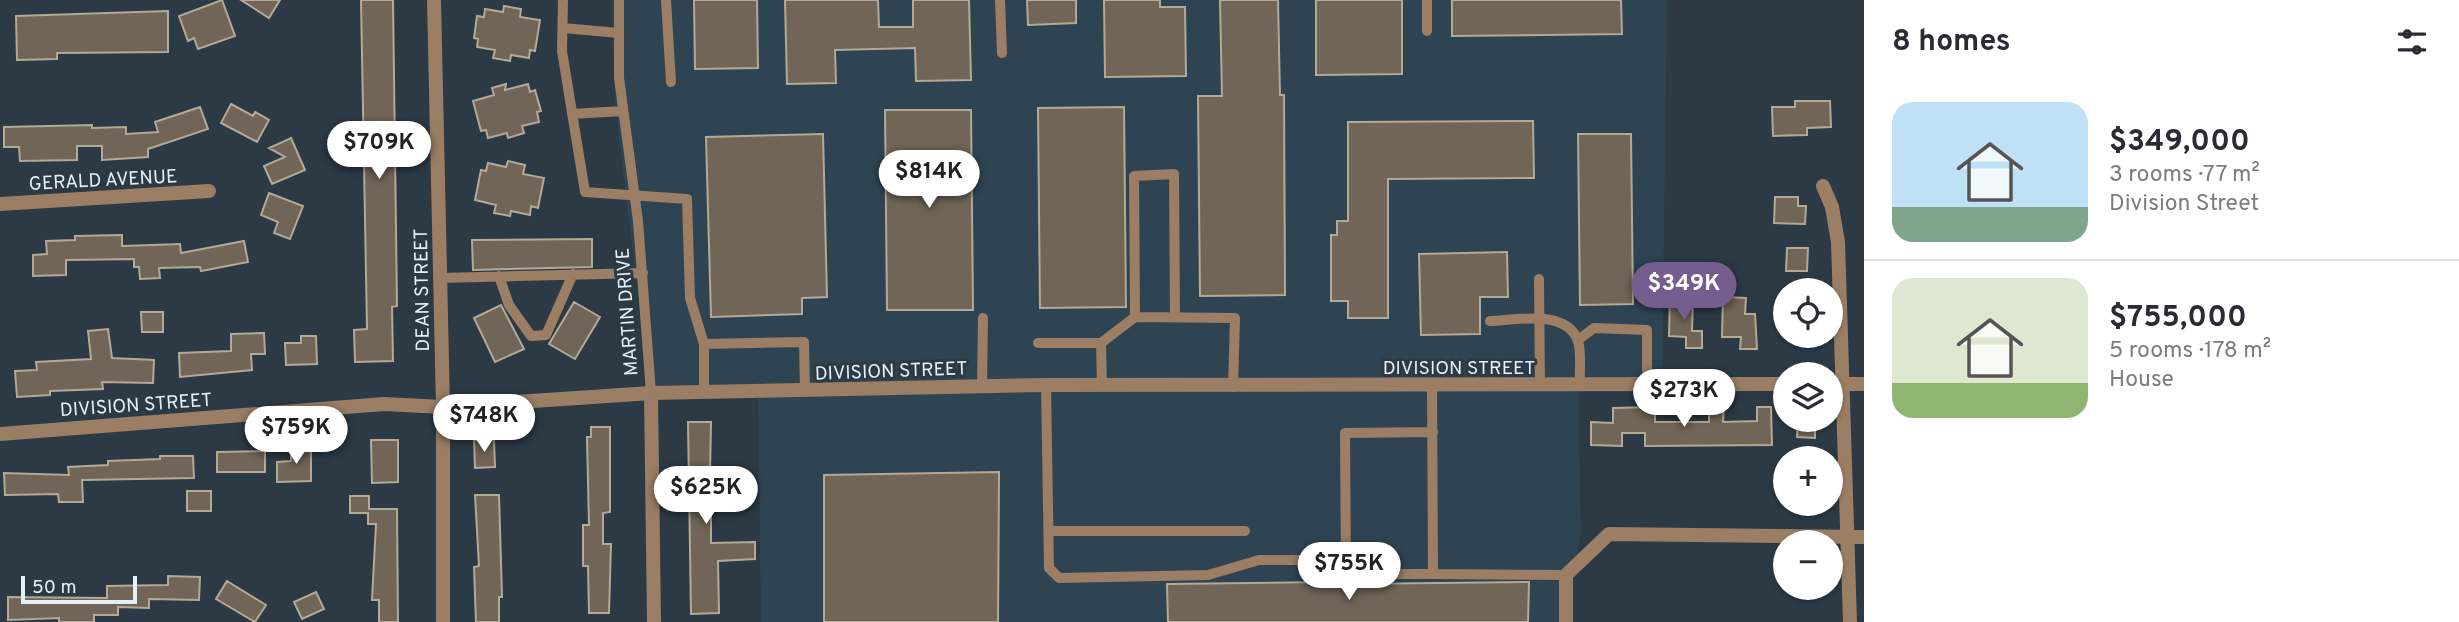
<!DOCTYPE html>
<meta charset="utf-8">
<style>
:root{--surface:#fff;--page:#f2f2f3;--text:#2b2b33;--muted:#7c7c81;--line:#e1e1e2;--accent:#755e8f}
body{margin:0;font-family:Overpass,sans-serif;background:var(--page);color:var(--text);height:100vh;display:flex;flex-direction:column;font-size:26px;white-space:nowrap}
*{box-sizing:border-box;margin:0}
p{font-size:23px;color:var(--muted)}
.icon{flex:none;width:38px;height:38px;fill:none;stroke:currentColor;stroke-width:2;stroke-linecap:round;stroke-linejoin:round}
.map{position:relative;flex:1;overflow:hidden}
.details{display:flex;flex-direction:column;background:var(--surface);width:595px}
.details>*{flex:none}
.fabs{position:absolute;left:1773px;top:278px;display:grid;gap:14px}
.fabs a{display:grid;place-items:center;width:70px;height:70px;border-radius:50%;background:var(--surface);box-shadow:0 2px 5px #0004;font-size:35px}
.scale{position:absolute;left:21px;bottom:18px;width:116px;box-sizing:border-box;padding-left:7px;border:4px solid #e6eff6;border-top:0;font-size:19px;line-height:24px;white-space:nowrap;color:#e6eff6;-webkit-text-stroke:5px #2b3a45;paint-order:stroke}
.price{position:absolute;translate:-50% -60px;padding:0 16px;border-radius:24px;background:#fff;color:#222;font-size:23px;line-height:46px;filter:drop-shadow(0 2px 4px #0008)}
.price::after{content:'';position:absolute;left:50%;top:42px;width:21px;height:16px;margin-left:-10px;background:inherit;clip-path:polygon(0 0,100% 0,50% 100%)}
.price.current{background:var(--accent);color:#fff}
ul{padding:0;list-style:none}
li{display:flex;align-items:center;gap:21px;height:175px;padding:0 28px}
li+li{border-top:2px solid var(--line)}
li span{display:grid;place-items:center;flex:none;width:196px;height:140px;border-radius:21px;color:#555}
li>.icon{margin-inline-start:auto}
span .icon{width:84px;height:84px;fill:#fffc;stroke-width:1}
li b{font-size:30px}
h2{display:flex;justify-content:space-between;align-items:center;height:84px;padding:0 28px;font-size:30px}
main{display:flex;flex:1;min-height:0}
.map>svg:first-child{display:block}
</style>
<main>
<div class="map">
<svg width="1864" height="622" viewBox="0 0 1864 622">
<rect width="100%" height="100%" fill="#2b3a45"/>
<path fill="#2f4453" d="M612,0h1055l-5,381 -84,1 3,152 -10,44 -3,44h-807l-3,-228 -108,1 -35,-291z"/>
<path fill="#706556" stroke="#b4a997" stroke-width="2" d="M222,0l13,36 -37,13 -4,-11 -6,3 -9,-25z
M241,0h39l-11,18z
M361,0h32l4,306 -5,1 1,54 -38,1 -1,-32 13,-1z
M694,0h63l1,68 -63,1z
M785,0h93l1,27h34v-27h56l2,80 -55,1 -1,-33 -80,2 1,33 -49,1z
M1027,0h49v23l-48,2z
M1104,0h56v7h25l1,69 -81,1z
M1220,0h58l2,95h4l1,200 -85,1 -2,-200h24z
M1316,0h86v74l-86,1z
M1452,0h169l1,34 -170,2z
M504,6l17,3 -1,8 20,3 -5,31 -5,-1 -1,8 -18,-3 -1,6 -17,-3 2,-8 -18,-3 1,-8 -4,-1 3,-22 7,1 1,-8 18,3z
M168,11v41l-111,1v6l-40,1 -1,-44z
M506,84l-1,6 23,-6 2,8 5,-2 6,21 -4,1 2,10 -17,4 2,7 -16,5 -1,-5 -19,5 -2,-8 -5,1 -8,-30 21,-6 -2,-7z
M1795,101h35l1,26 -24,1v7l-34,1 -1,-29h23z
M231,104l22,12 2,-4 14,8 -12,22 -36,-19z
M200,107l8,22 -60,20v8l-46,3v-14h-25v14l-57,1 -1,-14h-15v-20l88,-2v3l34,-1v7l32,-2 -3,-10z
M1124,107l2,200 -86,1 -2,-200z
M885,110h86l2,200h-86z
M1533,121l1,57 -146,1v139h-40v-17h-17v-66h6v-14h11v-99z
M823,134l4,163 -25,1v16l-91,3 -5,-180z
M1578,134h53l2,170 -53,1z
M291,138l14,32 -33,14 -8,-18 21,-9 -16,-9z
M508,161l17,4 -2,9 21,4 -6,30 -7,-2 -1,9 -19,-4 -1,5 -16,-3 2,-8 -21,-5 6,-30 5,1 2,-8 18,4z
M269,193l34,13 -13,33 -16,-6 4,-11 -17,-7z
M1775,197h23v9h8l-1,18 -31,-1z
M122,235v11l58,-2 1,9 63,-12 4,21 -47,9 -1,-4 -41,1 1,10 -20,1 -1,-12h-5v-8l-68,1v15l-33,1v-21l14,-1 -1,-13 29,-1v-4z
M592,239v28l-119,3 -1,-30z
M1787,248h21l-1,23h-21z
M1507,252l1,45h-28v37l-59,1 -2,-81z
M1670,297l23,1 -1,33h10v17h-16v-11l-17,-1z
M1723,297l23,1 -1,16h10l2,35h-17l1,-12h-19z
M574,302l26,15 -25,42 -26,-15z
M501,305l23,44 -29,13 -21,-44z
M141,312h22v20h-21z
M108,329l4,29 42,2 -1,23 -51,-1 1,7 -53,2v4l-33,2 -2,-26 22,-1 -1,-8 55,-3 -3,-28z
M264,333l1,21h-14l1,16 -72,7 -1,-24 52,-2v-17z
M301,336h15l1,28 -31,1 -1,-22h16z
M1655,407v15h54v-15h15l-1,15 34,-1v-14h14l1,38 -127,1v-13h-23v13l-31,-1v-23l22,1v-15z
M1798,420h17v18l-18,-1z
M688,422h23l-1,52h5v37h-4v32l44,-1v17l-37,2 1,52 -28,1z
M591,427h19v85l-7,1v31h8l-2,69h-20l-1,-47h-5v-41h6l-2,-88h4z
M371,440h27v42l-26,1z
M474,440h20l1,27 -20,1z
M291,446h20v35l-34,1v-20l14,-1z
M265,451v21h-48v-20z
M160,456h33l1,22 -112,2 1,22h-24l-1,-8 -53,1 -1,-22 65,2 -1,-8 40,-2v-4l52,-2z
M999,472l-1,150h-174v-147z
M187,491h24v20h-24z
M475,495h24l3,102h-3v25h-23l-2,-55 5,-1z
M350,496h19v13h28l1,113h-19v-22h-7l4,-76h-8v-11h-18z
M168,576l32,1 -1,23 -50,-1v9l-31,-1v8h-24v7h-35v-4l-51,2v-23l99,1v-12l61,-1z
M227,581l39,24 -11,17 -39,-23z
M1326,582l24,2 179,-2 -1,40h-360l-1,-38z
M316,592l8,17 -22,10 -8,-17z"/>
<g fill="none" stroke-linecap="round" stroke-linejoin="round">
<path stroke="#9b7e63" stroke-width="10" d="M563,0l-1,51 23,141 102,7 3,99 14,46
M619,0v78l19,143 13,172
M666,0l5,82
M1000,0l2,53
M563,28l56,5
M1427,31v-31
M572,114l51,-3
M499,276l10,29 22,31 15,-1 27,-61
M440,278l203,-5
M1539,279l1,107
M1135,317l100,1 -2,69
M1490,321c26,-1 77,-12 88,20 4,12 1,32 2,45
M1578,340l16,-12 53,2v55
M1038,343h63l1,43
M1101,343l34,-26 -1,-141 40,-2 1,143
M1046,385l3,183 10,10 149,-3 51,-15h43l44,14h87
M1432,386l1,188 133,1
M982,387l1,-69
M704,393v-49l100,-2 1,50
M1049,531h196
M1346,574l-1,-141 88,-1"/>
<path stroke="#9b7e63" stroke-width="14" d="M434,0l9,407v215
M1823,186l9,21 6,35 12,380
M0,204l209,-13
M1830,384h34
M651,393l3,229
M0,434l384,-30 59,3 208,-14 395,-8 739,-1
M1566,622v-47l43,-41 255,3"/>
</g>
<g text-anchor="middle" stroke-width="6" stroke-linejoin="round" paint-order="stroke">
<g font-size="19" fill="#e6eff6" stroke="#2b3a45">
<text transform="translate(103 179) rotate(-3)" y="7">GERALD AVENUE</text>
<text transform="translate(421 290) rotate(-91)" y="7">DEAN STREET</text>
<text transform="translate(626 312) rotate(-94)" y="7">MARTIN DRIVE</text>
<text x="1459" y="374">DIVISION STREET</text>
<text transform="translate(891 370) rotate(-2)" y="7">DIVISION STREET</text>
<text transform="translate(136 404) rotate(-4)" y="7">DIVISION STREET</text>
</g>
</g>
</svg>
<div class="fabs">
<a><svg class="icon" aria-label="locate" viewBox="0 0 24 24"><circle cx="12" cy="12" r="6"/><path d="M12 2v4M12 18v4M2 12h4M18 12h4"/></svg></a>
<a><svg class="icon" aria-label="layers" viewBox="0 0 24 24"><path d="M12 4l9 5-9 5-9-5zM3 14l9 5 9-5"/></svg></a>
<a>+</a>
<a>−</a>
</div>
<div class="scale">50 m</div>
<b class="price" style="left:379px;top:181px">$709K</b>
<b class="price" style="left:929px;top:210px">$814K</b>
<b class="price current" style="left:1684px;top:322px">$349K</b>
<b class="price" style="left:1684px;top:429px">$273K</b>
<b class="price" style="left:484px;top:454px">$748K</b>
<b class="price" style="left:296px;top:466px">$759K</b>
<b class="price" style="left:706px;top:526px">$625K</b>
<b class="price" style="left:1349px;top:602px">$755K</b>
</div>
<section class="details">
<h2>8 homes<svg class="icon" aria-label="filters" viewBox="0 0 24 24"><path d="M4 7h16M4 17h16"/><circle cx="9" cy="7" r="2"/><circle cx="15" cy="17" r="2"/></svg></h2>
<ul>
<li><span style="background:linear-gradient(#bfe0f5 75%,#7fa58c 0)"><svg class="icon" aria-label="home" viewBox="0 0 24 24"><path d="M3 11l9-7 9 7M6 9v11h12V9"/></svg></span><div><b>$349,000</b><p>3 rooms · 77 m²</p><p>Division Street</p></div></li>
<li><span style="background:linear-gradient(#dfe7d0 75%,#8fb573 0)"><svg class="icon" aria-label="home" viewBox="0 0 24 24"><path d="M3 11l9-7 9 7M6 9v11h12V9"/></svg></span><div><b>$755,000</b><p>5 rooms · 178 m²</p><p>House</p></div></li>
</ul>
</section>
</main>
